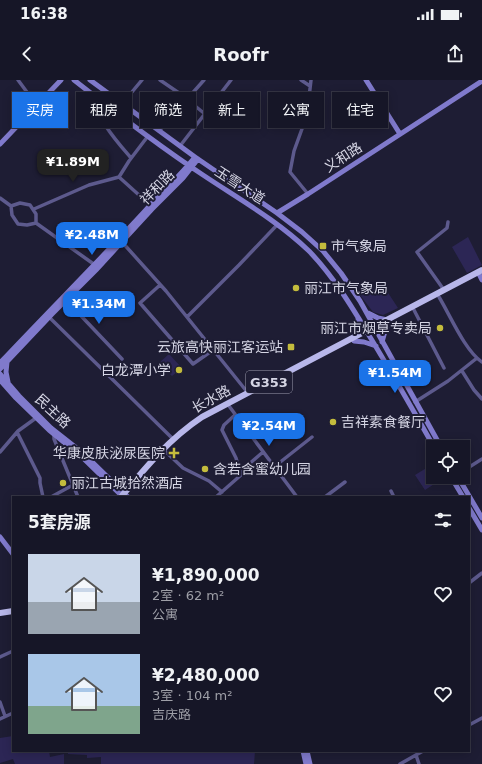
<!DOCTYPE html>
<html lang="zh">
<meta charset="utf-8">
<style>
:root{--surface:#161627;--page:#232333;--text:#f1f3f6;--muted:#9e9fa7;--line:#353544;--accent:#1a73e8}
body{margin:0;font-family:"DejaVu Sans","Noto Sans SC",sans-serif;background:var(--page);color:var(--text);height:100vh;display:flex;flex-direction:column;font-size:15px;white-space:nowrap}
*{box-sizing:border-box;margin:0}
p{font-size:13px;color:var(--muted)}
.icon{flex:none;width:22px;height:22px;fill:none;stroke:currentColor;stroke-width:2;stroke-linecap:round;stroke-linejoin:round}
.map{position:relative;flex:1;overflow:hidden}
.sheet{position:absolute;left:12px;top:416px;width:458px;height:256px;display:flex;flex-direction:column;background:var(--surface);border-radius:0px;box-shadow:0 2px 10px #0003,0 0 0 1px var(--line)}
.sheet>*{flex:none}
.top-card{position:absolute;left:12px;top:12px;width:458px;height:36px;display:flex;gap:8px}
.controls{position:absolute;left:426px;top:360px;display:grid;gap:8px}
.controls a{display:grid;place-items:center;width:44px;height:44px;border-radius:0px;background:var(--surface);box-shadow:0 2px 10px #0003,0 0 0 1px var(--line);font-size:20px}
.price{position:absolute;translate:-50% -34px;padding:0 9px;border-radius:8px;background:var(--accent);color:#fff;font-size:13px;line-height:26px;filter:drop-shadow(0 1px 2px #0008)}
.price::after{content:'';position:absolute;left:50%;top:24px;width:12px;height:9px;margin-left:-6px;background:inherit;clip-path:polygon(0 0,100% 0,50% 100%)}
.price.selected{background:#222;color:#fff}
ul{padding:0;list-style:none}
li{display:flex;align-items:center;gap:12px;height:100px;padding:0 16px}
li span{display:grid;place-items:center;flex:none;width:112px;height:80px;border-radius:0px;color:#555}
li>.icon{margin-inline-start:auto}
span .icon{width:48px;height:48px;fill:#fffc;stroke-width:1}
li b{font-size:17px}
h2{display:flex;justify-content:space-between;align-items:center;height:48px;padding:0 16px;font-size:17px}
.tag{padding:0 14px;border-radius:0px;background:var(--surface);box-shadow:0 2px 10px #0003,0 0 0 1px var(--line);font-size:14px;line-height:36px}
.tag.selected{background:var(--accent);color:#fff}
.status{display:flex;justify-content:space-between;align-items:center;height:28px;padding:0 20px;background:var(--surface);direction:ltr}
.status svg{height:11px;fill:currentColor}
header{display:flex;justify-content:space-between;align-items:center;height:52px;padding:0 16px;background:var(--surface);font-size:18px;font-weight:700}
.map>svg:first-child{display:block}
</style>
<div class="status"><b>16:38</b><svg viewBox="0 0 49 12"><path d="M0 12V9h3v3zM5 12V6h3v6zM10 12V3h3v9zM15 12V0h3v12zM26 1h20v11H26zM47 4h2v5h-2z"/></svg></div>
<header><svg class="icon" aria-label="back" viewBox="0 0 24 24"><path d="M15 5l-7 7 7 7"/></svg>Roofr<svg class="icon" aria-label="share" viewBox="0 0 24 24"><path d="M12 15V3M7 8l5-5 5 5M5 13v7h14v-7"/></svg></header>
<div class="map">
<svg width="482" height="684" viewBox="0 0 482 684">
<rect width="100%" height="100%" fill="#1e1d34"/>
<path fill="#2c2655" d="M468,157l14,28 -15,8 -15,-26z
M381,202l17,26 -15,7 -10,-3 -13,-17z
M169,274l13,14 -10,8 -13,-13z
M433,384v13h12l-20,13 -10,-15z
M13,656v15h36l1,6 14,-3v10h-49l-2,-5 -13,4v-25z
M68,671h187l-1,13h-153v-7l-14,1v-3l-19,-1z"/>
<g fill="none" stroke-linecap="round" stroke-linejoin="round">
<path stroke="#5d5a8d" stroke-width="3.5" d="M18,0l17,23
M160,0l19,13 26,21
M301,0l9,6
M97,18c-4,18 23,47 34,60
M122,24l20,-24
M159,51l45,-51
M180,66l51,-66
M119,97l31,28
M308,114l-18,-22 4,-21 13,-36 4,-35
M0,118l11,8
M11,126l9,-3 10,2 6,9v9
M11,126l1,9 6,9 9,1 9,-2
M34,129l55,-24 30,-8 10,-16 19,-25
M36,143l59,42
M122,162l44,49 82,102
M160,205l-20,18 53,61 20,-14
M444,210l-27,-38 30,-24 1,-6
M439,217c11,18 26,54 43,65
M66,220l56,59
M414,230l30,58
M49,237l124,122
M187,237l52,-52 38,-40
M462,291l12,19 8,9
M415,322l33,-21 29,-23
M229,326l68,91
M17,352l23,46v5l3,14
M54,354v5l24,58
M165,371l18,17 26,13 13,11
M0,372l18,-21 18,-13
M274,387l38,-30
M241,391l22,-19
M463,391l19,-12
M391,411l3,6
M51,417l22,-12
M216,417l25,-22 -5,-17 -14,-28 2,-5 11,-10
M325,417l20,-15
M469,503l13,-10
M0,577l13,-6
M0,622l5,14
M0,639l13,-6
M469,645l13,-7
M416,675l3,9
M400,684l23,-13"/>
<path stroke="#807acc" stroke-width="5" d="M74,0c42,33 85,66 129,95 36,24 75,46 106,76 25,26 43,56 61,86 22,36 43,73 64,110
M90,0l105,77 82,56 25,19 21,19 18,22 19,28 81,146
M366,0l34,54
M0,64l61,-64
M277,133l31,-19 174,-113
M478,192l4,8
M368,233l10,5 9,2
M354,257l4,-9v-10
M354,261l10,1 12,4
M382,262l3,-11 4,-8
M7,282l-1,10 2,10
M0,283c48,-51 98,-101 145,-152 17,-19 35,-35 50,-54
M0,289l52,-55 44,-44 56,-61 31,-31 15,-19
M0,294l19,22 32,32 33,26 44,43
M0,300l16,18 33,32 33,27 41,40
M451,397l12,20
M458,397l24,41
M469,428l13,22
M0,457l13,17
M303,671l3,13
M307,671l3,13"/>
<path stroke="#b8b7ea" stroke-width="6" d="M121,417c25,-30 48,-58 81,-80l280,-147
M0,533l13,-2"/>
</g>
<g fill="#c4bc3d" stroke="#1e1d34" stroke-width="1.5">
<rect x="319" y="162" width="8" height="8" rx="2"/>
<circle cx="296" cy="208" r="4"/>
<circle cx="440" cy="248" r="4"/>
<rect x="287" y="263" width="8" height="8" rx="2"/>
<circle cx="179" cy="290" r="4"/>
<circle cx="333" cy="342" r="4"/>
<path d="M172 367h4v4h4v4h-4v4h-4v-4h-4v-4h4z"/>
<circle cx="205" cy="389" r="4"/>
<circle cx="63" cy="403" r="4"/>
</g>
<g text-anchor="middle" stroke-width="4" stroke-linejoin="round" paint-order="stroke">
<rect fill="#1e1d34" stroke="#9e9eaf" stroke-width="1" x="246" y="291" width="46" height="22" rx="3"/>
<g font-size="13" font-weight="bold" fill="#d5d5e4">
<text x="269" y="307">G353</text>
</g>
<g font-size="14" fill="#d5d5e4" stroke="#1e1d34">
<text transform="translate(343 77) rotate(-33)" y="5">义和路</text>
<text transform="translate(240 105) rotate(33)" y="5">玉雪大道</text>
<text transform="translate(157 107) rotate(-46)" y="5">祥和路</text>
<text transform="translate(211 319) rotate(-29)" y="5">长水路</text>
<text transform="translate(53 331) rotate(43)" y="5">民主路</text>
</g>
<g font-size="14" fill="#d5d5e4" stroke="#1e1d34" text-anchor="start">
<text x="331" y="171">市气象局</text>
<text x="304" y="213">丽江市气象局</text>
<text x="432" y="253" text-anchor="end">丽江市烟草专卖局</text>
<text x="283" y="272" text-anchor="end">云旅高快丽江客运站</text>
<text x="171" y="295" text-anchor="end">白龙潭小学</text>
<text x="341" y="347">吉祥素食餐厅</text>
<text x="165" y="378" text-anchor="end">华康皮肤泌尿医院</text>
<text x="213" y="394">含若含蜜幼儿园</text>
<text x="71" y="408">丽江古城拾然酒店</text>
</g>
</g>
</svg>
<div class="controls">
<a><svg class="icon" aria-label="locate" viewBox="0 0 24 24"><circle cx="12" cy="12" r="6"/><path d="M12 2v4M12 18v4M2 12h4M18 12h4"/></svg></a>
</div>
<b class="price selected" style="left:73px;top:103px">¥1.89M</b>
<b class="price" style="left:92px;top:176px">¥2.48M</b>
<b class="price" style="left:99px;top:245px">¥1.34M</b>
<b class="price" style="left:395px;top:314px">¥1.54M</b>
<b class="price" style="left:269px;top:367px">¥2.54M</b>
<div class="top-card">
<a class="tag selected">买房</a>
<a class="tag">租房</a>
<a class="tag">筛选</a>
<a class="tag">新上</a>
<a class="tag">公寓</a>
<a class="tag">住宅</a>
</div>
<section class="sheet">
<h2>5套房源<svg class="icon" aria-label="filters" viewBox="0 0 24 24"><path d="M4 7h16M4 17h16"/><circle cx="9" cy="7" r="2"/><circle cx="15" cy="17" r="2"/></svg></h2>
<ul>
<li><span style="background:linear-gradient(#c9d6e8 60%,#9aa5b1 0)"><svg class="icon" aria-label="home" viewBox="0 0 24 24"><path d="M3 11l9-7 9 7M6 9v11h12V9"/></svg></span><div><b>¥1,890,000</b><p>2室 · 62 m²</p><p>公寓</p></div><svg class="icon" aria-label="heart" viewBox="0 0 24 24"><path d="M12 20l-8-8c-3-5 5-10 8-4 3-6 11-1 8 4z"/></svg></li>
<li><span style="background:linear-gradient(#a9c7e8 65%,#7fa58c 0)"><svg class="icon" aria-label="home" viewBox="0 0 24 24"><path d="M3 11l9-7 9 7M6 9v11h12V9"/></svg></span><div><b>¥2,480,000</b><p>3室 · 104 m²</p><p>吉庆路</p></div><svg class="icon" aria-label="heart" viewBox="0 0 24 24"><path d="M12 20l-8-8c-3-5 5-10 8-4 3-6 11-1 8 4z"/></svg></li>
</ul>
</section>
</div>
